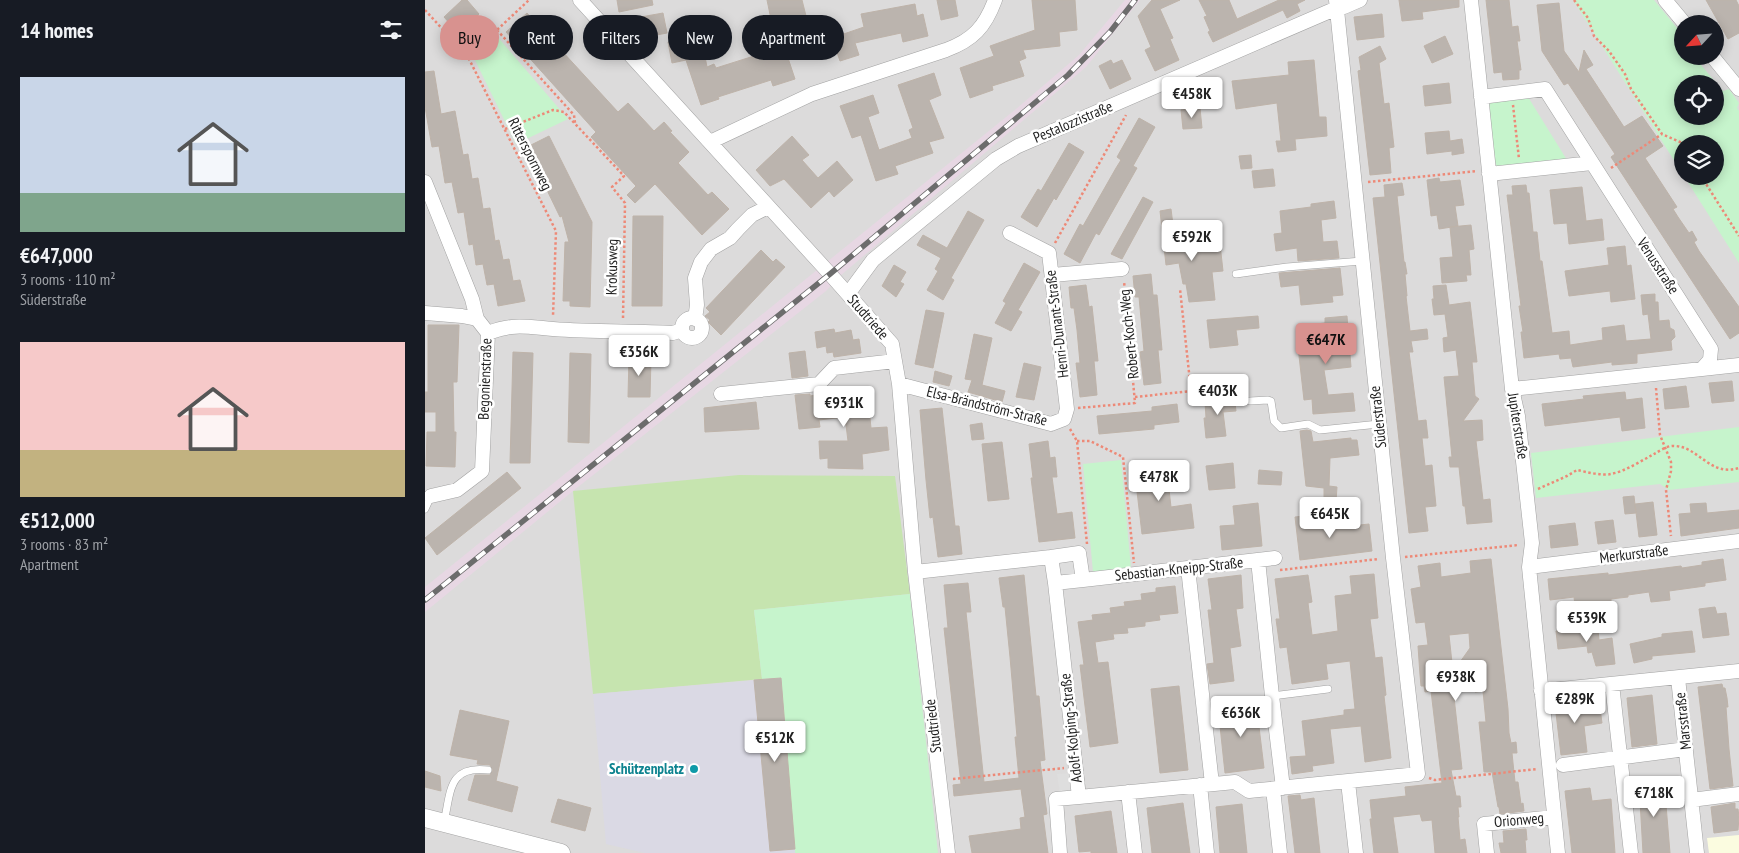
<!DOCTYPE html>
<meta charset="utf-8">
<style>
:root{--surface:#171b24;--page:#20242c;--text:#f1f3f6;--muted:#9ea1a6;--accent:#d8928f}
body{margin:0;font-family:"PT Sans Narrow",sans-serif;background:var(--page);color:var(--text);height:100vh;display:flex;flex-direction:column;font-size:19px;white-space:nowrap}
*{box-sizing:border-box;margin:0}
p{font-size:16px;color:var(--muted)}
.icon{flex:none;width:28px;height:28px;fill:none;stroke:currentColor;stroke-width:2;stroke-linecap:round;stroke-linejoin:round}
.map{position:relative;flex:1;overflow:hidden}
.drawer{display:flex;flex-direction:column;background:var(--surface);width:425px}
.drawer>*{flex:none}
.banner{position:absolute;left:15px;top:15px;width:475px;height:45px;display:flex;gap:10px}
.needle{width:32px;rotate:244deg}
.controls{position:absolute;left:1249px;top:15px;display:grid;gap:10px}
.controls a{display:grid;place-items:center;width:50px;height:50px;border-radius:50%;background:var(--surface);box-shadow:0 2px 12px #0003;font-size:25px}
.price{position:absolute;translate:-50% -42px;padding:0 11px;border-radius:5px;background:#fff;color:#222;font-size:16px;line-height:32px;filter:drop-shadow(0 1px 2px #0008)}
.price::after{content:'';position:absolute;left:50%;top:30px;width:15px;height:11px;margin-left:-8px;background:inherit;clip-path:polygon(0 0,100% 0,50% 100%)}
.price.current{background:var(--accent);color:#111}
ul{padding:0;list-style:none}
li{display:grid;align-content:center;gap:10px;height:265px;padding:0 20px}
li span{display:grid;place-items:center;height:155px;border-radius:0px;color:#555}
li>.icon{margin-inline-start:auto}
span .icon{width:90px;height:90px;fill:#fffc;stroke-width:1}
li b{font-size:21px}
h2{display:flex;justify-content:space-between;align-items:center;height:60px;padding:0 20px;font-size:21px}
.pill{padding:0 18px;border-radius:22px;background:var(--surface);box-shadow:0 2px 12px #0003;font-size:18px;line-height:45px}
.pill.current{background:var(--accent);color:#111}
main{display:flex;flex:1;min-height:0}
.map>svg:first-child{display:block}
</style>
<main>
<section class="drawer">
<h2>14 homes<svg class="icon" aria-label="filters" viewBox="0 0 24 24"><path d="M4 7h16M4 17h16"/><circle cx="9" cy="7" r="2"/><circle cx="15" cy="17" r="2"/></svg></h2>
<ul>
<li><span style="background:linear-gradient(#c9d6e8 75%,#7fa58c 0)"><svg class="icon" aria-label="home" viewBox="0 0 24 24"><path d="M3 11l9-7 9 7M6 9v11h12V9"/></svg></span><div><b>€647,000</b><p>3 rooms · 110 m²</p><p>Süderstraße</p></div></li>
<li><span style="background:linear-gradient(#f6c9c9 70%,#c2b280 0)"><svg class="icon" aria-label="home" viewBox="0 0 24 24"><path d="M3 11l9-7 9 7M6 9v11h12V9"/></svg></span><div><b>€512,000</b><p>3 rooms · 83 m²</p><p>Apartment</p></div></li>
</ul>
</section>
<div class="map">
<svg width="1314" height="853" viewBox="0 0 1314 853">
<rect width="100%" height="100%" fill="#eeebe5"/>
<path fill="#dcdbdb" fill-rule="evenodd" d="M0,0h1314v853h-1314zM1258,24h32v32h-32zM1258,84h32v32h-32zM1258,144h32v32h-32z"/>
<path fill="#e7d7e3" d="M700,0h15l-54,67 -246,209 -14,15 -253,200 -148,121v-25l591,-478 63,-54z"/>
<path fill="#fbfce0" d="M1314,835v18h-30l-2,-15z"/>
<path fill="#c6e4af" d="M314,475l156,1 15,118 -156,16 8,69 -169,15 -20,-203z"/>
<path fill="#c6f4cc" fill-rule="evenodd" d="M1148,0h81l28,34 1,22h18l2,3 -2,6 22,26 6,-2 10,14 -2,5 2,3v152l-55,-87h31v-32h-32l-1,29zM1258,84h32v32h-32z
M71,35l72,84 -52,25 -43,-88z
M1103,97l39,63 -69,7 -6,-7 -5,-52 5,-7z
M1314,427v55l-70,8 -9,-6 -124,14 -5,-45z
M696,460l10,108 -38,4 -10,-108z
M485,594l28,259h-143l-14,-175 -19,1 -8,-69z"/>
<path fill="#dedede" d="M649,558l3,18 -18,2 -3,-17z
M647,773l2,19 -14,2 -3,-20z"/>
<path fill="#dad9e4" d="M356,678l14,175h-150l-39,-9 -13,-150z"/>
<path fill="#bbb4ae" stroke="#beb3a9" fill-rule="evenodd" d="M37,0h5l12,14 -5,5 9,10 -16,14 -23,-26z
M192,0h35l1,5 -34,7z
M342,0h35l4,16 -7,1 1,2 -28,5z
M512,0h18l3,16 -17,4z
M607,0h43l2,30 -18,2 1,14 -37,4 3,8 -7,3 5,15 -32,10 1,4 -23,8 -10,-30 34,-12 -4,-10 45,-16z
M727,0h28l-20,9 13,29 -3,1 9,21 -24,11 -10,-21 6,-3 -13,-31z
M774,0h30l8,19 42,-19h26l-8,4 3,7 -13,7 -4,-8 -70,32 -5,-10 2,-1 -6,-14 3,-1z
M974,0h60v7l-37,5 1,7 -21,2z
M1061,0h23l3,27 6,-1 2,15h-3l4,29h-2v9l-16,1 -1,-8 -8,1z
M1281,0h30l3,6v27l-11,6z
M1134,3l5,48 15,21 5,-22 9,15 -7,4 38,58 18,-11 21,30 -18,12 32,49 -4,2 5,8 11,16 3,-2 5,9 -3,2 5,9 40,56v26l-9,6 -119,-182 4,-3 -47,-71 -4,2 -22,-34 -5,-46z
M490,4l2,12 6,-2 5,22 -25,6 -2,-9 -46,10 4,12 -19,6 -8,-23 32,-11 -3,-13z
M102,13l91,99 10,-9 26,28 10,-9 8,9 -2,1 19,20 -11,11 30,32 4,-3 17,17 -27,26 -47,-51 -20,19 -8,-8 9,-9 -45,-49 5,-5 -90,-100z
M238,13l4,20 -21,4 -5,-20z
M957,14l2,23 -27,3 -3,-23z
M358,34l3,12h-2l11,33 -22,7 -2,-6 -53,17 1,2 -18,6 -15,-45 -14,3 -4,-21 33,-6 6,31 7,-3 2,4 38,-12 -1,-3 15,-3 -2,-12z
M1020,36l8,18 -21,9 -8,-17z
M955,46l6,13 -7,4 5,41 5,-1 5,44 -5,1 2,25 -21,2 -12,-104 3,-1 -2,-13z
M686,60l2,4 9,-4 9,19 -21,10 -11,-23z
M889,60l5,57h7l1,19 -32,3 1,11 -18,2 -2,-11h5l-4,-38 -41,6 -4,-28 57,-6 -1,-13z
M9,71l7,43 14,-3 8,44 5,-1 4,25 6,-1 5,31 7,-1 5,33 4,-1 4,20 6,-1 4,22 7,-1 5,21 -27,5 -4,-22 -7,1 -4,-21 -7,1 -3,-21 -4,1 -5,-33 -6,1 -6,-31 -7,1 -6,-37 -7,1 -7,-40v-35z
M509,73l7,22 -12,5 15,38 -15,4 4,11 -38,13 3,8 -22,7 -15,-46 -9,3 -12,-32 33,-11 6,18 -11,4 11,33 33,-12 -3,-8 4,-2 -15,-43z
M1024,83l2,20 -26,3 -2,-20z
M775,108l2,20 -19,1 -2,-19z
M714,118l16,9 -22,39 4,2 -38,67 -3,-2 -16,30 -16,-9 16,-30 3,2 33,-58 5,-8 -4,-3z
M1024,131l1,10 12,-2 2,14 -12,2v-4l-25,3 -2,-21z
M124,136l43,86 -2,85 -20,-1v-5h-7l2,-59h4l-7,-26 -2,1 -31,-64 4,-3 -2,-5z
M367,136l17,19 -7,5 16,18 19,-17 16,19 -19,17 -5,-6 -18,17 -27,-29 -14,7 -14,-16z
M644,143l15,9 -28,48 -2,-2 -17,29 -16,-10 17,-28 3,2z
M826,155l1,13 -11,1 -2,-13z
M848,169l2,17 -21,2 -2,-17z
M1014,178l1,4 20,-2 4,25 -9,1 3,20 -19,3 -2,-14 -6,1 -4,-36z
M977,183l2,12 -7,1 7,66h1l2,12h-2l2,22h-1l4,35 17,-2 1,10 -17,2 2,11h-4l9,69 8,-1 2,18h-6l3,28 7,-1 4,41 -11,1 3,24 -19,2 -36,-335 12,-1 -1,-12z
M1101,185l1,8h2l4,39h4l3,29h2l10,72 17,-2 1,14 33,-5 -1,-12 22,-3 2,16 25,-2 -3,-25 -5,1 -2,-20 14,-1v8h3l1,19 10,-1 1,8 4,2 1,7 -4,4 1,9 -35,4v9l-25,2v-3l-39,5 -2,-9 -11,1 -1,-5 -35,4 -3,-26h2l-4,-26h2l-14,-111h6l-1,-9z
M1157,187l4,34 16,-2 2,21 -35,4 -2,-21 -13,1 -4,-34z
M718,197l10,5 -31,57 -11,-5z
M909,201l2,17 -15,2 2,22 14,-1 2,17 -41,3 -1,-13 -21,3 -2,-17 8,-1 -2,-22 31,-4v-3z
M746,209l5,40 44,-5 3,27 -11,1 3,28 -26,2 -3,-18h-3l-4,-21 -13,2 -6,-54z
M543,211l16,9 -33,58 3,2 -11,20 -16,-10 11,-19 -3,-2 6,-11 -24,-13 6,-10 24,13z
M208,216h30l-1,90h-30z
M1046,225l3,24 -5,1 2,25h-5l1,6 -25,2 -2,-25 13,-1 -3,-30z
M1200,246l2,20 4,-1 4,34 -24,3 -1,-11 -41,5 -4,-25 44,-6 -2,-17z
M336,250l12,12 3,-3 9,8 -64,68 -13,-13 2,-2 -5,-4 5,-4 -4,-4z
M599,263l16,9 -22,38 4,2 -11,19 -16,-8 11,-20 -3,-2z
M469,265l12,7 -6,10 4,2 -8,13 -14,-11z
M915,268l3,27 -11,1 1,6 -32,3 -2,-20 -18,2 -2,-14z
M726,274l2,21h4l5,55h-4l3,33 -17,2 -4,-33 4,-1 -5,-54h-4l-2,-21z
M661,285l3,22 3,-1 6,55h-4l3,34 -17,2 -4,-34h4l-3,-33 -3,-22h-3l-2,-21z
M1021,285l3,20 21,-3 7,60h-5l3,34 4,3 -16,22 19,-1 1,20 -7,1 7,59 7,-1 2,23 -25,2 -2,-18h-2l-4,-39h-9l-1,-10h3l-8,-80 15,-1 -3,-26 -12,2 -1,-14 5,-1 -3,-23 -11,1 -2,-16h2l-1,-13z
M501,310l18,3 -11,55 -18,-4z
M833,316l1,12 -23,2 2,15 -28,3 -3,-28z
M922,316l4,51 -27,3 4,25 25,-2 2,18 -42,3 -1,-15 -8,1 -6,-53 11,-2 -2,-20 18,-2v-5z
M3,325h31l-2,57h-4l1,50h2l-1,35 -29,-1 1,-34h9v-20h-11v-20h3z
M409,329l1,4 16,-3 2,10 6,-1 2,14 -27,4 -1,-5 -6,1 -1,-7 -9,2 -2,-16z
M549,334l18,4 -10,47 23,6 -3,11 -34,-10 4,-12 -7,-1z
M380,351l3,25 -16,2 -3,-25z
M88,352l20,1 -3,110h-20z
M145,353l21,1 -2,89 -21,-1z
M204,357l22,1 -1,39h-22z
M599,363l17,4 -7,33 -18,-3z
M510,371l17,5 -3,10 -16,-4z
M1307,381l2,20 -22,2 -3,-20z
M1261,386l3,21 -24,2 -2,-20z
M442,389l4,39 16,-1 2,23 -27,4 1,15 -35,-1v-10l-8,1 -1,-18h29l-3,-24 -26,3 1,7 -21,2 -4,-34 15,-1v2l6,-1 1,7 30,-3 -1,-8z
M1200,392l1,8 16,-2 3,30 -23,3 -2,-14 -75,9 -3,-22 42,-5 -1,-3z
M809,395l2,16 -13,1 3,24 -20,2 -2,-20h2l-1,-16 12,-1v-5z
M331,402l3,27 -54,3 -1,-24z
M752,404l2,18 -25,3v4l-55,5 -2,-18 55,-5v-4z
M517,408l13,118h4l3,28 -24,3 -5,-40 -3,1 -4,-38 -6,-70z
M557,423l2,16 -12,1 -2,-15z
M882,430l4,1 2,11 38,-4v2h6l2,15 -29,3 -1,28 8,1 -1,14 -12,-1v-12l-18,-2 -6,-55z
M623,441l2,17 5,-1 2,20h-5l5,37 15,-2 3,26 -36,4 -8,-64h2l-4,-34z
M577,442l7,57 -21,2 -6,-57z
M741,463l5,44 20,-3 3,24 -52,6 -8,-68z
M808,463l2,25 -26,2 -3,-24z
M834,470l23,2 -1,13 -23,-1z
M82,472l14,16 -84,67 -12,-17z
M1209,496l2,17 -11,1 -2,-17z
M1228,502l4,33 -18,2 -4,-33z
M833,503l4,43 -40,4 -2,-24 15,-1 -2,-19z
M1281,503l1,10 32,-3v18l-58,8 -2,-22 12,-1 -1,-9z
M897,514l2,15 45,-5 3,27 -72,9 -5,-43z
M1188,520l3,22 -18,2 -3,-22z
M1150,523l3,22 -27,3 -2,-22z
M1066,559l17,150 1,24 2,10 5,-1 1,11h-5l3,29h3l3,22 2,-1 1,8 -24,3 -1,-7h-1l-6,-35h-8l-5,-50h7l-3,-31 -8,1v-7l-22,3 9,81 -11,1 5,26h4l1,11h-3l1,10h-1l2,23 5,-1 2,14h-32l-3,-33 -10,1 -2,-7 -27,3 5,36h-24l-4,-34h2l-2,-19 36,-4 -1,-9 37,-4 -11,-92 -6,1 -1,-6h-3l-1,-11 -2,-29 10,-1 -3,-23 -9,1 -5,-34 10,-2 -3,-21 22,-3 1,14 30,-4 -1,-12zM1044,633l1,15 -17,24 -4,-37z
M1298,559l3,21 -21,3v3l-36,5 1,9 -19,2 -2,-10 -21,3v2l-17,2v2l-36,5 -1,-9 -24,3 -2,-21 60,-6v2l73,-9 1,2 20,-3v-3z
M949,574l4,44 -8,1 5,39 7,-1 4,38 -2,1 7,62 -26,4 -4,-36 -31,3 4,34 -22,3 1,5 -21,3 -2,-17 16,-1 -4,-35 42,-6v-5l11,-1 -5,-48 -24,3 2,15 -36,5 -5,-37 -7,1 -4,-29h4l-5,-40 33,-4 4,27 -4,1 4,32 26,-4 -3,-35 17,-2 -2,-18z
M599,575l12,121h3l6,64 -5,1 7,53 -4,1 5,38h-76l-3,-17 52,-7 -1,-11 5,-1 -4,-28 -67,7 -1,-11 8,-1 -17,-156h4l-4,-43 24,-2 3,29h-5l18,170 35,-4 -4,-41h2l-7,-80 -5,-50h-2l-4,-29z
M816,575l2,33 -7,1 5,37 -11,2 4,33 -24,3 -3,-20 7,-1 -6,-53h4l-4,-31z
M750,586l3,27 -19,2 1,5 -15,2v4l-18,2 1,5 -15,1 1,5 -19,3 3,21 10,-1 10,81 -28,4 -10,-82h4l-6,-43 15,-2 -1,-5 19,-2 -1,-5 15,-2 -1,-4 18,-2 -1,-6 15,-2v-4z
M1290,607l2,7 9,-1 3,22 -26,3 -4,-29z
M1158,621l2,10 13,-1 1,10 13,-2 3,26 -19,2 -4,-14 -4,1 -1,-7 -29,3 -2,-18 10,-1 -1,-7z
M1267,631l3,21 -43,4v3l-18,4 -4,-19 32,-7v-3z
M356,678l14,171 -25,2 -16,-171z
M1297,684l1,4h2l2,10 1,9h-2l3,42 4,37 -23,3 -12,-102z
M754,686l9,84 -28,3 -9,-84z
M1227,695l5,49 -25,3 -5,-49z
M1144,697v6l12,-1v1l18,-2 3,22 -18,3 3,26 -26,3 -6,-50h2l-1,-7z
M831,702l8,66 -39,5 -7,-66z
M35,710l49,11 -13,60 22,6 -6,25 -44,-12 7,-25h15l3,-5 -3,-5 -13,-1 1,-4 -28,-5z
M0,771l15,5 1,15 -16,-4z
M1239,781l6,72h-27l-4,-70z
M1165,788l2,13 19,-2 4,54h-43l-7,-62z
M875,795l1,5 13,-2 6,55h-25l-7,-57z
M133,799l33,9 -6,23 -34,-9z
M758,803l7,50h-38l-5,-45z
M1310,803v6h3l1,8 -1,13 -24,3 -3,-26z
M817,804l5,49h-27l-4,-46z
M686,811l6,42h-26v-2l-12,1 -4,-36z
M1101,829l1,11h-2l1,13h-25l-2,-10h5l-1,-12z"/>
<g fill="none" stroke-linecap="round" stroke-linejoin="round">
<defs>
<path id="service" d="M811,274l51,-7 75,-6
M825,401l18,-1 3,1 3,20 7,7 27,-4 12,6 59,-6
M0,509l6,-13
M847,696l56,-7
M19,822c7,-30 4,-57 44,-52"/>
<path id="minor" d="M155,0l250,274 62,70 7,40 16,188 33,281
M1046,0l41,389 6,27 14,127 -3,24 29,286
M1240,0l20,24
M1287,56l27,33
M1056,97l64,-8 166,260 -1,11 -8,9 -190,20
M285,142l102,-48 134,-44c27,-10 39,-23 49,-50
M1064,174l103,-11
M0,182l47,117 5,20 11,14 -6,138 -25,19 -26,6
M627,275l70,-6
M423,294l25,-34 123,-101 22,-13 319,-138 7,-1 16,-7
M0,313l37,3 15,3
M257 328a10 10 0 1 1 20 0a10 10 0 1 1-20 0Z
M270,319l2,-14 -2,-27 6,-16 10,-13 19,-11 8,-9 14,-14 16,-8
M63,333c26,-10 39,-6 65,-4 40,3 80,2 120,4l9,-3
M1277,369l37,-4
M474,384l152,40 13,-5 3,-10 -18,-156 -39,-20
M296,394l98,-10 15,-16 61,-7
M833,560l14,136 11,92
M1104,567l210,-26
M763,568l24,216
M490,572l136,-15
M658,580l-28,3 -4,-26 28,-4 4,27 192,-22
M630,583l24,214 -23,2 4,54
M1253,678l19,175
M1187,684l19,169
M1116,691l198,-20
M1138,765l123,-16
M923,782l8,71
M775,785l7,68
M848,789l7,64
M703,792l7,61
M654,797l156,-15 14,9 169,-17 -25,-216 -57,-558
M1266,800l48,-6
M1062,853l-3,-29 70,-7"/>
<path id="tertiary" d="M0,818l136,35"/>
</defs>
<use href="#service" stroke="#a2a2a2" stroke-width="8"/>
<use href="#minor" stroke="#a2a2a2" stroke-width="15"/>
<use href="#tertiary" stroke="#a2a2a2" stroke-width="19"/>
<path stroke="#ed8977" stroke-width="2.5" stroke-dasharray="2.5 2.5" stroke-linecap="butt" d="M1149,0l14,18 6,18 15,15 16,23 6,15 31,45 18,8 3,5
M0,10l43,47 88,174 -3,85
M72,30l77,85 1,8
M43,57l61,-57
M1088,105l6,54
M80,129l48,-19 11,2 60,64 -12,11 13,16 -2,116
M1186,168l51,-34
M1276,176l38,60
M943,182l109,-11
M630,243l71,-128
M1231,388l4,47 11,27v9l-5,19 5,46
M710,397l56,-6 -11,-102
M653,408l57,-5 -11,-122
M645,429l7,12 10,103
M652,441h13l33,16 11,106
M1113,489l29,-13 10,-6c10,2 24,6 34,4 15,-3 30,-13 43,-20 6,-3 13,-9 21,-8 24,1 35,31 64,22
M980,557l113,-12
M855,570l99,-11
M1004,778l6,2 102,-11
M528,779l111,-11"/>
<use href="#service" stroke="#fff" stroke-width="7"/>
<use href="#minor" stroke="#fff" stroke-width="14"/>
<use href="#tertiary" stroke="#fff" stroke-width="18"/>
<defs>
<path id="rail" d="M0,600l405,-326 238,-199 42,-43 25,-32"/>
</defs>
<use href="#rail" stroke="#6c6c6c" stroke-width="5.5"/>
<use href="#rail" stroke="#fff" stroke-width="4" stroke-dasharray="11" stroke-linecap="butt"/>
</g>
<circle fill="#0f9aa8" stroke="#fff" stroke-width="2" cx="269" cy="769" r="5"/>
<g text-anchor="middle" stroke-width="5" stroke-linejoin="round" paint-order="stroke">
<g font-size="15" fill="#1e1e1e" stroke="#fff">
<text transform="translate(648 122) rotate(-23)" y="5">Pestalozzistraße</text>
<text transform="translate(105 154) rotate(63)" y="5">Ritterspornweg</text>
<text transform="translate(1233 266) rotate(57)" y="5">Venusstraße</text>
<text transform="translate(187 267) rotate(-89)" y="5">Krokusweg</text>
<text transform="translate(443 317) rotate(49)" y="5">Studtriede</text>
<text transform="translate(632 324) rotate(-97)" y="5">Henri-Dunant-Straße</text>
<text transform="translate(704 334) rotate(-96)" y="5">Robert-Koch-Weg</text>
<text transform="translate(60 379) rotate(-88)" y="5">Begonienstraße</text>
<text transform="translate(562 406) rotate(14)" y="5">Elsa-Brändström-Straße</text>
<text transform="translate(953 417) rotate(-96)" y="5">Süderstraße</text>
<text transform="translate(1093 426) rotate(81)" y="5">Jupiterstraße</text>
<text transform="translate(1209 554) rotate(-7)" y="5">Merkurstraße</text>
<text transform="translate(754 569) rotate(-6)" y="5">Sebastian-Kneipp-Straße</text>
<text transform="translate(1258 721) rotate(-96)" y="5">Marsstraße</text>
<text transform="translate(508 726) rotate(-97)" y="5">Studtriede</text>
<text transform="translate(646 728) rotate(-96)" y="5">Adolf-Kolping-Straße</text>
<text transform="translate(1094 820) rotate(-5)" y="5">Orionweg</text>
</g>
<g font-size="15" font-weight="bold" fill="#0d838f" stroke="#fff" text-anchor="end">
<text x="259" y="774">Schützenplatz</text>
</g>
</g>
</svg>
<div class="controls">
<a><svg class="needle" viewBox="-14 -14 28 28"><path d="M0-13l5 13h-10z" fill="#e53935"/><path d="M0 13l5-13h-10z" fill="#9ea1a6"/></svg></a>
<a><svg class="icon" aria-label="locate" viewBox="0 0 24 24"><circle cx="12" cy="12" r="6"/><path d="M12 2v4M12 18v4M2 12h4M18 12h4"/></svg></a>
<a><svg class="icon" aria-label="layers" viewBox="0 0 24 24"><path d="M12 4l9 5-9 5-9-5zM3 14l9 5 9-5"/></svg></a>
</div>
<b class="price" style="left:767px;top:119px">€458K</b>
<b class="price" style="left:767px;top:262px">€592K</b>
<b class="price current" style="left:901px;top:365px">€647K</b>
<b class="price" style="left:214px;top:377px">€356K</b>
<b class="price" style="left:793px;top:416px">€403K</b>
<b class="price" style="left:419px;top:428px">€931K</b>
<b class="price" style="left:734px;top:502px">€478K</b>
<b class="price" style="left:905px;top:539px">€645K</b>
<b class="price" style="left:1162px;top:643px">€539K</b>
<b class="price" style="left:1031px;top:702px">€938K</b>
<b class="price" style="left:1150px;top:724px">€289K</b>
<b class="price" style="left:816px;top:738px">€636K</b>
<b class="price" style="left:350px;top:763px">€512K</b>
<b class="price" style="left:1229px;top:818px">€718K</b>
<div class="banner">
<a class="pill current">Buy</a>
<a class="pill">Rent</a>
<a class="pill">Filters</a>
<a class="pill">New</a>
<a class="pill">Apartment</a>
</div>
</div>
</main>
